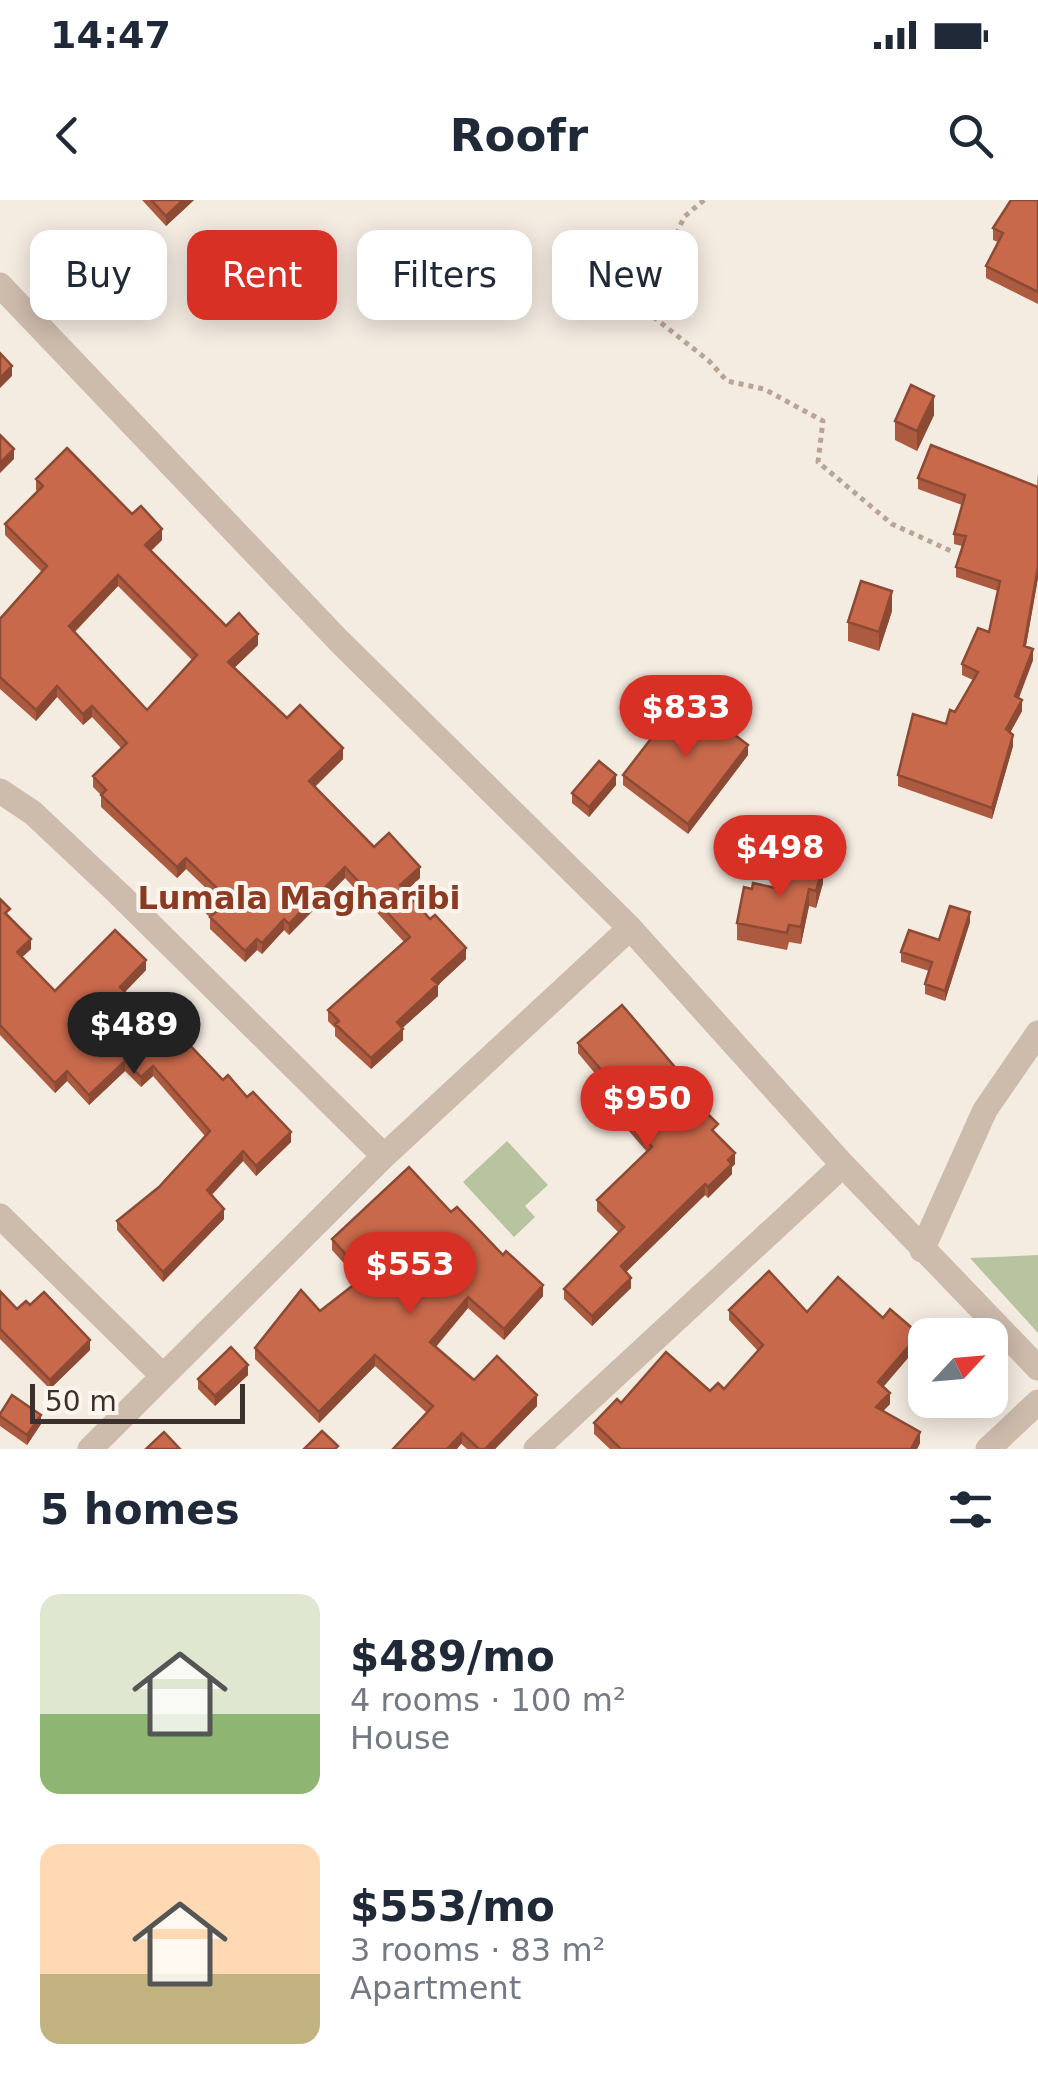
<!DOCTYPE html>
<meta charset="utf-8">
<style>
:root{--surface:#fff;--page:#f6f6f7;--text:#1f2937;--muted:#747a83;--accent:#d93025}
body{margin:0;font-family:"DejaVu Sans",sans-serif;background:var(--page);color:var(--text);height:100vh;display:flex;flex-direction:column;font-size:38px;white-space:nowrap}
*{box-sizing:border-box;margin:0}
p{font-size:32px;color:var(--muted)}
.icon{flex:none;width:55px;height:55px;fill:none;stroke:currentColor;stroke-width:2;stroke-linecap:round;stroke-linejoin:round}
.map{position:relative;height:1249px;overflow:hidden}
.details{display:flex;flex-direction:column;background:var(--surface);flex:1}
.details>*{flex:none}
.top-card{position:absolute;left:30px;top:30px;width:980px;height:90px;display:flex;gap:20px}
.needle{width:65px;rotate:64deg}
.buttons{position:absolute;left:908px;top:1118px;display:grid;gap:20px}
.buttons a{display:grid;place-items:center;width:100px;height:100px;border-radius:20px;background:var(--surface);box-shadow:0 5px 25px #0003;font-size:50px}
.scale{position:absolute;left:30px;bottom:25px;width:215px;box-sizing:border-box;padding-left:10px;border:5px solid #3b302b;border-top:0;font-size:28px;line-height:35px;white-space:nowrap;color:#3b302b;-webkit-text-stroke:8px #fbf5ee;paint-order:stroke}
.price{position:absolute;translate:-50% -85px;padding:0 22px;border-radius:35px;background:var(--accent);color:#fff;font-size:32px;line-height:65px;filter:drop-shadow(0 2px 5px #0008)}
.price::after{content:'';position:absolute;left:50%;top:60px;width:30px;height:22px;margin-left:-15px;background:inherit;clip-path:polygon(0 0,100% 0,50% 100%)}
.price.on{background:#222;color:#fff}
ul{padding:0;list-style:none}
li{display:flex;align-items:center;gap:30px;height:250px;padding:0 40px}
li span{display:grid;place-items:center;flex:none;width:280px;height:200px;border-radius:20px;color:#555}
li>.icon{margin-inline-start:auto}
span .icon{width:120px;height:120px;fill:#fffc;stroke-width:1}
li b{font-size:42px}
h2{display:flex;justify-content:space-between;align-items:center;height:120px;padding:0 40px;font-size:42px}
.tag{padding:0 35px;border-radius:20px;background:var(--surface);box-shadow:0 5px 25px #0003;font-size:35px;line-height:90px}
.tag.on{background:var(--accent);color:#fff}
.status{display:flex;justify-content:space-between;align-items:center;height:70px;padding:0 50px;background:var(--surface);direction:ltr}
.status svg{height:28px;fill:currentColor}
header{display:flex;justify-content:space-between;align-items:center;height:130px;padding:0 40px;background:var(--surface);font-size:45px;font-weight:700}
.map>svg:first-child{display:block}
</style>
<div class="status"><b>14:47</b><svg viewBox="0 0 49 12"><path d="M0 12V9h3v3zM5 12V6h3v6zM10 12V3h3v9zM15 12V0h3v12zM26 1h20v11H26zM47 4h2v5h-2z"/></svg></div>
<header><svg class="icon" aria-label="back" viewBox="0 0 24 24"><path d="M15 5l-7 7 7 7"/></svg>Roofr<svg class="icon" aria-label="search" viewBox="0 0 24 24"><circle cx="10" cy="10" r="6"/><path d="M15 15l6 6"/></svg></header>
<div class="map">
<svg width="1038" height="1249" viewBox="0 0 1038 1249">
<rect width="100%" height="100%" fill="#f4ebe1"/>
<path fill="#b8c4a0" d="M507,941l41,44 -23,21 10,11 -21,20 -51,-55z
M1038,1055v78l-68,-75z"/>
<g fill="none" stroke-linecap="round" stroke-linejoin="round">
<path stroke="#b9a596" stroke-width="5" stroke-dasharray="5 5" stroke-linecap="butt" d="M704,0l-20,17 -11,25 -63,62 26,-1 73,58 18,20 37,8 59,32 -5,41 74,62 59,27"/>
<path stroke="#cdbbac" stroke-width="25" d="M0,85l339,356 291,287 213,237 195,203
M0,591l33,22 86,81 265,262
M0,1016l162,159
M922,1050l63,-140 53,-77
M90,1249l294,-293 246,-228
M536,1249l307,-284
M988,1249l50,-47"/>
</g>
<path fill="#ac5a40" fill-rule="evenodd" d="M142,0h52l-28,26z
M1038,0v104l-52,-26v-12l12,-24 -5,-2v-12z
M934,215l-17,36 -22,-11v-19z
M1038,274v104l-12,68 7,14 -14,38 3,13 -12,22 3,13 -21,73 -94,-33v-11l48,-51 27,-44 -11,-5v-11l27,-32 9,-41 -42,-14v-10l6,-21 -8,-2v-10l8,-29 -44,-16v-11l119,9z
M36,279l96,35 30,26 -11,11 75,75 32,19 -24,23 53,50 56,41 -28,28 59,60 46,31 -14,13 60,68 -28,26v11l-36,32 1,12 -32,29 -36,-33v-8l-7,-7v-11l76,-68 -59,-64 -56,57 -5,-5 -22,24 -5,-4 -12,12 -35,-33v-12l-4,-3v-12l7,-7 -27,-26 -9,9 -76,-71v-12l-8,-8v-11l28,-28 -29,-31 -9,8 -26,-28 -21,24 -36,-32v-70l42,-47 -37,-37v-11l33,-32 -2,-2zM118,386l74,74 -45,50 -72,-78z
M892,411l-13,40 -31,-10v-19z
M748,555l-60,79 -65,-49v-10z
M616,585l-27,32 -17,-14v-10z
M823,683l-7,25 -7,-2 -8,38 -12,-2 -2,8 -50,-10v-17l15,-34h29z
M0,699l10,19 21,31 -9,8 33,34 91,-21 -21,22 32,33 66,55 68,62 -35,34 -13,-15 -31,34 12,24 -61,63 -46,-52v-9l42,-34 46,-51 -52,-60 -12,11 -16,-16 -36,34 -22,-24 -12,12 -55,-58z
M970,722l-25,79 -20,-7v-10l4,-13 -28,-9v-10l38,-12z
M578,843l108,47 -1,1 32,44 18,29 -3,3v7l-24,24 -3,-3 -79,77 5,16 -39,38 -28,-27v-10l54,-57 -21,-21v-11l50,-48 -32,-37v-11l3,-3 -40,-48z
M451,1012l52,43 40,41 -39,44 -36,-32 -32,39 38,33 63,26 -42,43h-28l-92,-83 -56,57 -64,-64v-11l65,-37 39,-31 -27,-30v-11z
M0,1091l17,18 73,41 -40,39 -50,-50z
M729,1110l78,2 76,6 36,27 -36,42 7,17 -7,7 37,32 -3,6h-307l-16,-15v-11l130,-34 34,-38 -29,-31z
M248,1175l-33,31 -17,-17v-10z
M0,1214l41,10 -14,21 -27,-19z"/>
<path fill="#8c4a34" d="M183,0h11l-28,26v-10z
M12,166v10l-12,12v-10z
M934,196v19l-17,36v-20z
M14,249v10l-14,14v-10z
M162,329v11l-17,16v-11z
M1038,367v11l-14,78v-10z
M118,375v11l-49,51v-11z
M892,391v20l-13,40v-19z
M258,434v11l-30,29v-12z
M1033,449v11l-18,47v-11z
M57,486v11l-21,24v-11z
M1022,500v11l-16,29v-11z
M92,506v11l-9,8v-11z
M1013,535v11l-21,73v-11z
M748,545v10l-60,79v-10z
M343,548v11l-34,33v-11z
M616,575v10l-27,32v-10z
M186,658v11l-9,9v-11z
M823,666v17l-7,25v-17z
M345,667v11l-56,57v-11z
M420,667v11l-20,18v-11z
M809,689v17l-8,38v-17z
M970,712v10l-25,79v-10z
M284,719v11l-22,24v-11z
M31,739v10l-14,13v-10z
M257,739v11l-12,12v-11z
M466,748v11l-28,26v11l-41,37v-11l35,-43z
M146,760v10l-26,27v-10z
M403,829v11l-32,29v-11z
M125,861v10l-36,34v-10z
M153,866v10l-12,11v-10z
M67,871v10l-12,12v-10z
M291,932v10l-35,34v-10z
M243,951v10l-36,38v-9z
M735,953v11l-3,3v7l-24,24v-11z
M705,984v11l-84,82v-11z
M224,1009v10l-61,63v-10z
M631,1078v10l-39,38v-10z
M543,1085v11l-39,44v-11z
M468,1097v11l-38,45v-11z
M919,1134v11l-41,48v-11z
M90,1140v10l-40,39v-9z
M375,1155v11l-56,57v-11z
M248,1165v10l-33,31v-10z
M890,1193v11l-14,14v-11z
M537,1195v11l-42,43h-10z
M41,1215v9l-14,21v-10z
M920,1232v11l-3,6h-6z
M462,1233v10l-5,6h-10z"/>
<path fill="#c8694b" stroke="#8c4a34" stroke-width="2.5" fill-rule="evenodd" d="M151,0h32l-17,16z
M1011,0h27v92l-52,-26 17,-33 -10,-5z
M0,153l12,13 -12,12z
M911,185l23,11 -17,35 -22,-10z
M0,235l14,14 -14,14z
M931,245l107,42v80l-14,79 9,3 -18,47 7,4 -16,29 7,6 -21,73 -94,-33 15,-61 33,10 4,-14 5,2 23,-40 -16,-8 16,-36 11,4 11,-51 -44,-14 10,-31 -12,-2 11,-39 -47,-17z
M67,248l65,66 9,-8 21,23 -17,16 81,81 13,-13 19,21 -30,28 59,56 13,-13 43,43 -34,33 65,66 15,-14 31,34 -20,18 30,34 5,-4 31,33 -34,31 6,5 -41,38 6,7 -32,29 -36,-34 4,-3 -11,-11 82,-73 -65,-70 -56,57 -5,-5 -22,24 -5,-4 -12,12 -35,-34 6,-5 -10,-10 12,-13 -32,-31 -9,9 -76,-72 5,-5 -13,-14 34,-33 -35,-37 -9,8 -26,-28 -21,24 -36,-33v-58l47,-53 -42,-42 38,-38 -7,-7zM118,375l79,80 -50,55 -78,-84z
M861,381l31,10 -13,41 -31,-10z
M684,496l64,49 -60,79 -65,-49z
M599,561l17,14 -27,32 -17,-14z
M801,659l22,7 -7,25 -7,-2 -8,38 -12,-2 -2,8 -50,-10 7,-36 8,2 1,-6 28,6 7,-23 10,3z
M0,699l10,10 -5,4 26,26 -14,13 38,39 60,-61 31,30 -26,27 37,38 7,-7 59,62 5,-5 19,22 6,-5 38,40 -35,34 -13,-15 -36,39 17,19 -61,63 -46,-51 42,-34 51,-56 -57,-65 -12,11 -16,-16 -36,34 -22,-24 -12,12 -55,-58z
M950,706l20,6 -25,79 -20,-7 7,-22 -31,-10 8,-22 30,10z
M622,805l64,75 -7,6 39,38 -6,6 23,23 -7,7 4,4 -24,23 -3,-3 -84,82 10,12 -39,38 -28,-27 60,-62 -27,-27 55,-53 -37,-43 9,-8 -46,-53z
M409,967l42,45 6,-5 46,48 3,-4 37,34 -39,44 -36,-32 -38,45 44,38 23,-24 40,39 -52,54h-6l-17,-16 -15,16h-54l40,-43 -58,-51 -56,57 -64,-64 46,-58 19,21 45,-35 -33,-37z
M769,1071l38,41 31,-35 45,41 7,-9 29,25 -41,48 12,11 -14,14 44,25 -9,17h-290l-27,-26 23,-24 4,4 45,-51 44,39 8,-8 6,6 39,-44 -34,-35z
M0,1091l17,18 9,-8 4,4 14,-13 46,48 -40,40 -50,-51z
M231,1147l17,18 -33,31 -17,-17z
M12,1195l29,20 -14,20 -27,-19v-2z
M322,1231l16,15 -3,3h-31z
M164,1232l16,17h-34z"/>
<g text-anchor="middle" stroke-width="8" stroke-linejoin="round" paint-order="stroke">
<g font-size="32" font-weight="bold" fill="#8c3b22" stroke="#fbf5ee">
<text x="299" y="709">Lumala Magharibi</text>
</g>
</g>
</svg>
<div class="buttons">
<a><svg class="needle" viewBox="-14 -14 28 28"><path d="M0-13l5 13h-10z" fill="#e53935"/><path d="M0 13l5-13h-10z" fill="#747a83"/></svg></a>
</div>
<div class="scale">50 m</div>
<b class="price" style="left:686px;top:560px">$833</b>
<b class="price" style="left:780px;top:700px">$498</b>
<b class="price on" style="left:134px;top:877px">$489</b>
<b class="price" style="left:647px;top:951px">$950</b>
<b class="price" style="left:410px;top:1117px">$553</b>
<div class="top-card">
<a class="tag">Buy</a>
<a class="tag on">Rent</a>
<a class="tag">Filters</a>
<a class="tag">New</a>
</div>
</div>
<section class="details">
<h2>5 homes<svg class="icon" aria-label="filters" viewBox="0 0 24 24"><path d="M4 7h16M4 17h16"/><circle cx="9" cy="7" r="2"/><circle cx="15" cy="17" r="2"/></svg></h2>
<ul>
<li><span style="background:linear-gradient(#dfe7d0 60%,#8fb573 0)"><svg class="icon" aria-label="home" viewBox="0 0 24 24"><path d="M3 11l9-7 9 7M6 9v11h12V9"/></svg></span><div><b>$489/mo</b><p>4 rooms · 100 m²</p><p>House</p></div></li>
<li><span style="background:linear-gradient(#ffd9b3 65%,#c2b280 0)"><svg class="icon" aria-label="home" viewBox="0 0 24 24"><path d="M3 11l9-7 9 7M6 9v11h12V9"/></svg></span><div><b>$553/mo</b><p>3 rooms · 83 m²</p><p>Apartment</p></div></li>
</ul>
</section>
